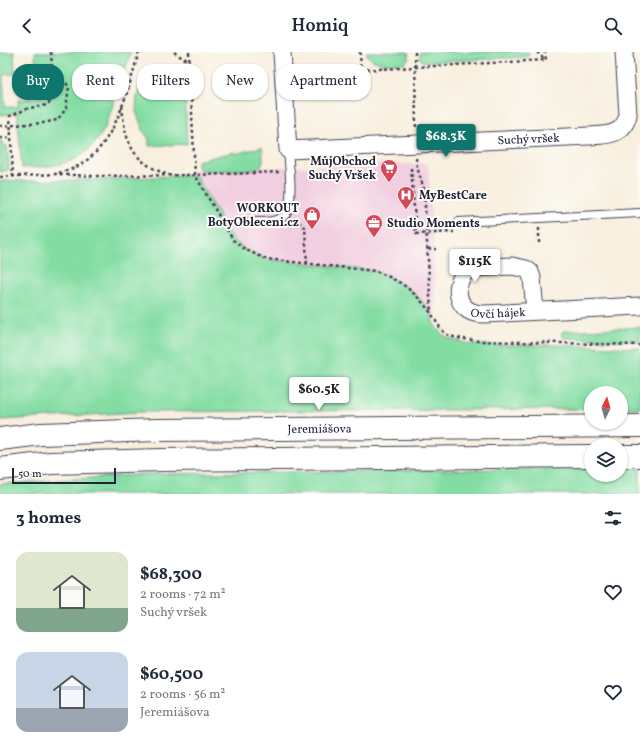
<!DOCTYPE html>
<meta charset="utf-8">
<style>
:root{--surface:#fff;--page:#f2f2f3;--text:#1f2937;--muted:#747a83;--accent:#0f766e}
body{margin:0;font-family:Vollkorn,serif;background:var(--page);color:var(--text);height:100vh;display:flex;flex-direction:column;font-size:15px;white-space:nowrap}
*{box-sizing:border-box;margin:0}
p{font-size:13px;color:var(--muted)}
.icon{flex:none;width:22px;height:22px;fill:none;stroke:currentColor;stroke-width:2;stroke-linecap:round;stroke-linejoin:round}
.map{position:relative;height:442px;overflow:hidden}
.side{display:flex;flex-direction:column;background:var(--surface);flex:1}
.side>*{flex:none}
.hud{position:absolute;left:12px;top:12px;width:400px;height:36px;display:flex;gap:8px}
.needle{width:26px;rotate:5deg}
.controls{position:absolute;left:584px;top:334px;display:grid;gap:8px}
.controls a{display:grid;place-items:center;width:44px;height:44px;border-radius:50%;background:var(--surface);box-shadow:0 1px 3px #0004;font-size:20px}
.scale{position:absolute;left:12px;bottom:10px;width:104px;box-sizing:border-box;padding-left:4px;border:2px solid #22223b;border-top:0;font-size:11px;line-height:14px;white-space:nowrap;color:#22223b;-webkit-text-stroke:3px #fdfcf7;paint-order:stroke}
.price{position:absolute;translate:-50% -34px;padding:0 9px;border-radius:4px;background:#fff;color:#222;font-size:13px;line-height:26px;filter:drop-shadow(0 1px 2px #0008)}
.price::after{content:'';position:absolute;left:50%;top:24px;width:12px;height:9px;margin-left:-6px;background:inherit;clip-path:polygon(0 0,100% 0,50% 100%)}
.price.current{background:var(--accent);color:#fff}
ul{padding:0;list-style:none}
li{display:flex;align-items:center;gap:12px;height:100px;padding:0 16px}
li span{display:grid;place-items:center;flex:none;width:112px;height:80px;border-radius:12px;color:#555}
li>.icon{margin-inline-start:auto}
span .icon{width:48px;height:48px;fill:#fffc;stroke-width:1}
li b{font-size:17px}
h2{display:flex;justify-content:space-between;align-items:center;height:48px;padding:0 16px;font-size:17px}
.tag{padding:0 14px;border-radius:16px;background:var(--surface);box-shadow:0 1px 3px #0004;font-size:14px;line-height:36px}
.tag.current{background:var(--accent);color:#fff}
header{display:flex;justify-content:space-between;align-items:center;height:52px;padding:0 16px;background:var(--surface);font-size:18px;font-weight:600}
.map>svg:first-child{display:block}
</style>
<header><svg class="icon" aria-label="back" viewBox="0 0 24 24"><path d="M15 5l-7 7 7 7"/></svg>Homiq<svg class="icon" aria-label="search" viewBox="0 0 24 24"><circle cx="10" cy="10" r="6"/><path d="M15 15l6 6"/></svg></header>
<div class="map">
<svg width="640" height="442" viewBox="0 0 640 442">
<rect width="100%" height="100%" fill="#fdfcf7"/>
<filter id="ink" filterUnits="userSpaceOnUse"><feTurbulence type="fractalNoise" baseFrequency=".025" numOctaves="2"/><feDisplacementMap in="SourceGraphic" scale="8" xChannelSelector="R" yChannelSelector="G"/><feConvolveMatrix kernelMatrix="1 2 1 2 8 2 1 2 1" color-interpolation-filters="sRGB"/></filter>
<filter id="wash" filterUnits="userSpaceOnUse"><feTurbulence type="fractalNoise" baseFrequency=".012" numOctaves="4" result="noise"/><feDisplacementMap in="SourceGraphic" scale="16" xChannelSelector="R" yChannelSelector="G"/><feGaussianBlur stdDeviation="0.9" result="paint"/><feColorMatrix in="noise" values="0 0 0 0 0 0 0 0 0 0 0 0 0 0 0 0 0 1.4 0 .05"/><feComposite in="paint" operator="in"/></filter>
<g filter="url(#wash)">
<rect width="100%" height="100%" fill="#f8efde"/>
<path fill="#f2cfe0" d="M428,111l5,81 3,75 -18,-21 -16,-15 -12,-7 -15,-5 -109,-12 -20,-9 -13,-10 -43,-70z"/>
<path fill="#83dda3" stroke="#52806f" d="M14,0l1,22 -12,1 2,32h13v-7l22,-2 -1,-25h-3l-1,-21h96l-26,76c-21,37 -44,38 -83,40l-5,-55 -17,2v-62z
M366,0h42l1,7 -4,4c-14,0 -33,4 -39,-11z
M420,0h109l-1,5 -102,5 -4,-1 -2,-3z
M184,16l3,76 -38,2v-7l-5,-7 -8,-20 1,-17 4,-12 5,-7 -1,-5z
M0,87l2,4 5,3 2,21 -1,3 -8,2z
M262,95l1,13 -2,7 -8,3 -50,1 -4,-2 -2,-3v-5l37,-9 1,2z
M195,123l38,65 13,10 20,9 109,12c22,8 43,21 56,42 1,3 1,6 2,9 2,4 8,12 12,14 10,5 22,8 33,9h80l82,3v60h-19v-15h-30v16l-450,3 -141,8v-239l92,-1z
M640,275v14l-76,-3 -2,-2v-4l3,-1z
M591,416v7h30v-7h19v26h-640v-10l149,-10z"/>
</g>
<g filter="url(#ink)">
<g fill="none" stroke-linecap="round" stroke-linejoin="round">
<defs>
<path id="service" d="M251,170c10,0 24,1 33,-6 11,-9 5,-51 4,-66
M458,170l182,-9"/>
<g id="minor">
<path id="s1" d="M282,0l6,98 301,-14c17,-1 34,0 39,-21l-4,-63"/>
<path id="s2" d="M535,259l-3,-33 -2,-6 -4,-3 -14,-3 -40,2c-16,7 -19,32 -4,42 5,3 10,4 16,4l156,-8"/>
</g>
<g id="secondary">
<path id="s3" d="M0,387l41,-5 116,-4 483,-4"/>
<path d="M621,404h19"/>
<path d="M0,417l51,-6 110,-3 430,-4"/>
</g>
</defs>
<use href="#service" stroke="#424153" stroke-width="10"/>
<use href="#minor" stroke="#424153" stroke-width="19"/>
<use href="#secondary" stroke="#424153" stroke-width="24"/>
<path stroke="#424153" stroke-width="2.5" stroke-dasharray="3 3" stroke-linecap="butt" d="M51,0l2,31
M174,0l10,7h6
M189,0l6,123 86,-3
M360,0l1,18 185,-10 -1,-8
M415,0l1,78
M537,0l8,8
M122,54c3,36 9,56 47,69
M0,74l43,-3 14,-3 9,-11 3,-23 -6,-5h-7l-3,3 -1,14 -4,7 -19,3 -19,8 3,61
M0,86h11
M416,106l1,9 7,22 7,124
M411,116l5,66 38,-2
M59,121c5,-2 12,-3 17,-6 40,-20 51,-76 63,-115
M0,125l56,-3 36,2 103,-1 38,65 13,10 20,9 109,12c27,10 39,20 56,42 4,6 8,15 14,20 8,6 23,6 33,8l162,4
M294,166l11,9 2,37
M539,176v15
M428,197h8"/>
<use href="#service" stroke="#fff" stroke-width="8"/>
<use href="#minor" stroke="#fff" stroke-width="17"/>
<use href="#secondary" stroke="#fff" stroke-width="22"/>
</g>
</g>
<defs>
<symbol id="supermarket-pin" viewBox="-11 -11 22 30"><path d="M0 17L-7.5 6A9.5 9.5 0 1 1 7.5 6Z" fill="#d1495b" stroke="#fdfcf7"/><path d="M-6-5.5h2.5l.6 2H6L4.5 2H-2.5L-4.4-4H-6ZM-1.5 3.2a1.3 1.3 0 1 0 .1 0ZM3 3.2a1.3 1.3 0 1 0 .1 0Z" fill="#fff"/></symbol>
<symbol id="hospital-pin" viewBox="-11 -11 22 30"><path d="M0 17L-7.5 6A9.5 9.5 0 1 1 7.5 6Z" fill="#d1495b" stroke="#fdfcf7"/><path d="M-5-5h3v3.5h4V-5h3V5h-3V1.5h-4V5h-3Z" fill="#fff"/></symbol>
<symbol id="shop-pin" viewBox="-11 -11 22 30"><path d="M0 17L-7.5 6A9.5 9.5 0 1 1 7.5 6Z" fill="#d1495b" stroke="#fdfcf7"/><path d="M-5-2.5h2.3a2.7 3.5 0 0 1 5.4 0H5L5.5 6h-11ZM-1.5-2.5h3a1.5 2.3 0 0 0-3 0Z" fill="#fff"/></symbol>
<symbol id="office-pin" viewBox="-11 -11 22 30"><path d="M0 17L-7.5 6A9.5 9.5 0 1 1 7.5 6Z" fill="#d1495b" stroke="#fdfcf7"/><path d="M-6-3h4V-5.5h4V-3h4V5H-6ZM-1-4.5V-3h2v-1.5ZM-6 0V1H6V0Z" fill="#fff"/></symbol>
</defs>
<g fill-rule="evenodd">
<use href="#supermarket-pin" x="379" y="106" width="20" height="27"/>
<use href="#hospital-pin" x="396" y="133" width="20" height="27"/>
<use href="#shop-pin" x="302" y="153" width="20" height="27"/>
<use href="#office-pin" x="364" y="161" width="20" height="27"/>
</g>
<g text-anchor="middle" stroke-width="4" stroke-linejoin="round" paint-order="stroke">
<g font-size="12" fill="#22223b" stroke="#fdfcf7">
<text dy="4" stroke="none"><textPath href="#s1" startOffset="339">Suchý vršek</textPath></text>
<text dy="4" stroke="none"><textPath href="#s2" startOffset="180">Ovčí hájek</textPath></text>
<text dy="4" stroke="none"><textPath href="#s3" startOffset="320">Jeremiášova</textPath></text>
</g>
<g font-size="12" font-weight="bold" fill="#22223b" stroke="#fdfcf7" text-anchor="end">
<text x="376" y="113">MůjObchod<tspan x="376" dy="14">Suchý Vršek</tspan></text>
<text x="419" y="147" text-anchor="start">MyBestCare</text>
<text x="299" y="160">WORKOUT<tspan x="299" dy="14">BotyObleceni.cz</tspan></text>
<text x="387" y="175" text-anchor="start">Studio Moments</text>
</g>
</g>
</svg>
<div class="controls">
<a><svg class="needle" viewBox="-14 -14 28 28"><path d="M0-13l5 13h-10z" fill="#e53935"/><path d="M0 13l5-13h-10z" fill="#747a83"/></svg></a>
<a><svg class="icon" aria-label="layers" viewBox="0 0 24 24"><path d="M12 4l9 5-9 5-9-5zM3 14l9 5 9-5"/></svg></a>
</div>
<div class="scale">50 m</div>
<b class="price current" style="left:446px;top:106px">$68.3K</b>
<b class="price" style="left:475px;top:231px">$115K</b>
<b class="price" style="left:319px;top:359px">$60.5K</b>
<div class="hud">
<a class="tag current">Buy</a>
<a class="tag">Rent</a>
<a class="tag">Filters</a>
<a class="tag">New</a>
<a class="tag">Apartment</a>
</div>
</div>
<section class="side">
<h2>3 homes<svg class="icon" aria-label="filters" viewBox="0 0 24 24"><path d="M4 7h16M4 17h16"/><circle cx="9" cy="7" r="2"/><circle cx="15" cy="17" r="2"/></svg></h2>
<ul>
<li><span style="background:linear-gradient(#dfe7d0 70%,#7fa58c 0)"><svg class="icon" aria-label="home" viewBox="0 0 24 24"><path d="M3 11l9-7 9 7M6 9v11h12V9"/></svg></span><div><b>$68,300</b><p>2 rooms · 72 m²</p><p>Suchý vršek</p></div><svg class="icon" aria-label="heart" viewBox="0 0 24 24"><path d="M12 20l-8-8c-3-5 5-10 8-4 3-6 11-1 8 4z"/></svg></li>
<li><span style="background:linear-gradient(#c9d6e8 70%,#9aa5b1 0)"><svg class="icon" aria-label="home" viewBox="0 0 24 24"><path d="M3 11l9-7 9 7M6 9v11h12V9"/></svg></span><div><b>$60,500</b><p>2 rooms · 56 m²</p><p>Jeremiášova</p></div><svg class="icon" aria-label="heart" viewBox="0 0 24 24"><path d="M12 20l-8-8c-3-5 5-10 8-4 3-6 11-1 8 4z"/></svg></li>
</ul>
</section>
